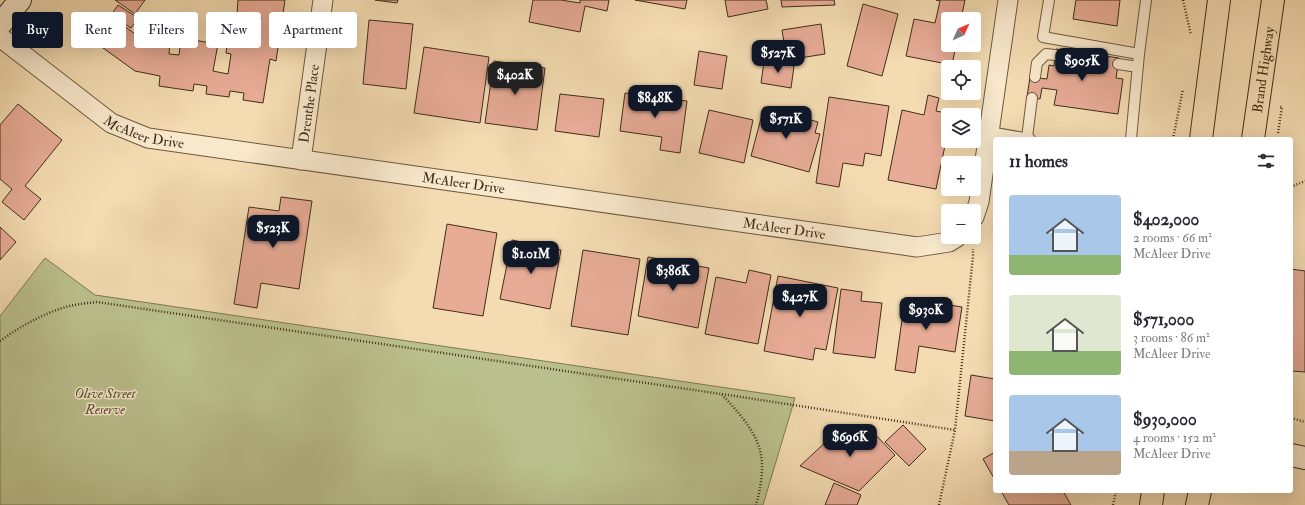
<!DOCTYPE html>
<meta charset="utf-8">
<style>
:root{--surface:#fff;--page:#f2f2f3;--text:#2b2b33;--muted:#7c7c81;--accent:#111827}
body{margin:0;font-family:"IM FELL Double Pica",serif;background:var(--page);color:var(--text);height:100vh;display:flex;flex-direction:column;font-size:15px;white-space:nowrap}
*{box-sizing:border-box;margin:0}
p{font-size:13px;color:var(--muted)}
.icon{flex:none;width:22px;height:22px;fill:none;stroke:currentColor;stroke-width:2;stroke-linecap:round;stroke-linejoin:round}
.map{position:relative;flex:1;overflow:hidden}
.sheet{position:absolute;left:993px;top:137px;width:300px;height:356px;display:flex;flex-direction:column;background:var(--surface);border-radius:4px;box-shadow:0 4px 16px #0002}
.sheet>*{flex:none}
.guide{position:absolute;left:12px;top:12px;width:380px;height:36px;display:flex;gap:8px}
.needle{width:26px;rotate:45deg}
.fabs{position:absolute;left:941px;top:12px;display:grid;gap:8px}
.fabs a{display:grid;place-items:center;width:40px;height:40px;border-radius:4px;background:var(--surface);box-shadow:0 4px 16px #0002;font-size:20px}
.price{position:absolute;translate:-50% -34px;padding:0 9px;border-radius:8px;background:var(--accent);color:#fff;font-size:13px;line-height:26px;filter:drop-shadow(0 1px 2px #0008)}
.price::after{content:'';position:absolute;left:50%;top:24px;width:12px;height:9px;margin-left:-6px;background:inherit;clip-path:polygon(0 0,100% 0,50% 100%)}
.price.selected{background:#222;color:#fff}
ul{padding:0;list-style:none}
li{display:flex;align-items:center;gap:12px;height:100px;padding:0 16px}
li span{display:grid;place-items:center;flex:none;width:112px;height:80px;border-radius:4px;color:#555}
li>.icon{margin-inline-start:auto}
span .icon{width:48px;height:48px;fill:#fffc;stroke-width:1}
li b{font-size:17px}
h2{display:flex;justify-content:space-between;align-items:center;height:48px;padding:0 16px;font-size:17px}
.chip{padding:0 14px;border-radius:4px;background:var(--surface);box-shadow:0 4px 16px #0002;font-size:14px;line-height:36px}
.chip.selected{background:var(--accent);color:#fff}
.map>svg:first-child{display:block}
</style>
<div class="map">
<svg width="1305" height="505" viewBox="0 0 1305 505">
<rect width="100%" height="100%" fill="#f4dbb1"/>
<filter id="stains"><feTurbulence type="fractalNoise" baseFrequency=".005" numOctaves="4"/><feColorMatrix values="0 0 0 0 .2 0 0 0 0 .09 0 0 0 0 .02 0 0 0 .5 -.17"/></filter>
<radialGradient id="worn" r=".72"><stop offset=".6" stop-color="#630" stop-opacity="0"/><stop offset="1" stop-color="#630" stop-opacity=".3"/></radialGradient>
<path fill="#bac08d" stroke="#7d7854" d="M45,258l50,37 700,103 -32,107h-763v-189z"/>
<path fill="#e7ab96" stroke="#402f1b" d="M115,0h30l-10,14z
M238,0h47l-9,61 -6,-2 -7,44 -20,-3 1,-7 -14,-2 -1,6 -23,-3 1,-8 -13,-2 -1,7 -34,-5 1,-10 -25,-5 -43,-31 18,-24 28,20 32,6 -1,12 10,1 2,-17 37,6 -5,27 15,3 3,-20 -5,-1 2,-17 9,1 2,-16 21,3 1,-7 -24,-4z
M375,0h23l-1,3z
M533,0h28l19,3v-3h29l-2,11 -22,-5 -5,26 -51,-10z
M635,0h52l-2,9z
M725,0h41l2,9 -40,8z
M781,0h53l1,5 -53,2z
M936,0h29l-4,19h-13v26h8l-4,20 -46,-9 8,-37 21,4 5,-22z
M1076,0h44l-3,26 -44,-7z
M863,4l35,10 -16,62 -35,-10z
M118,5l20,13 -7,10 -20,-13z
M369,20l44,4 -7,65 -43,-5z
M821,24l4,30 -38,6 -5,-30z
M424,47l65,10 -9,66 -66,-10z
M1056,49l63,9 -3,20 7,1 -5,35 -64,-9 3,-15 -15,-2 -2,11 -13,-2 3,-20 17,2 2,-14 5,1z
M699,51l28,5 -5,33 -28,-4z
M494,61l51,7 -8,62 -52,-7z
M764,61l30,5 -3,22 -30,-5z
M625,93l62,8 -7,52 -20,-3 2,-13 -42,-6z
M560,94l44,5 -5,38 -44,-6z
M928,95l11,3 -3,13 15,3 -3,1v16l-12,58 -48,-9 14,-70 22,5z
M829,97l60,9 -8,50 -16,-3 -2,13 -20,-3 -4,24 -23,-4z
M18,104l44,36 -37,46 16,13 -17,21 -22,-18 10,-13 -12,-10v-54z
M764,107l54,15 -3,11 5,1 -11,38 -58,-16z
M709,110l44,10 -9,43 -45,-10z
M281,197l31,4 -13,88 -38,-6 -4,25 -23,-4 15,-97 30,4z
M447,224l50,9 -14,83 -50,-8z
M0,227l16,15 -16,18z
M512,240l49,10 -11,59 -50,-10z
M583,250l57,9 -12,76 -57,-9z
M648,257l61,11 -11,60 -60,-12z
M1291,269l14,2v101l-14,-1z
M749,270l22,5 -13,69 -53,-10 11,-57 30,6z
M778,276l60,12 -12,62 -11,-2 -2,12 -49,-9z
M841,289l21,3 -1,9 21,2 -7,55 -42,-5z
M905,298l57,9 -7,45 -36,-6 -4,27 -20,-3z
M971,375l24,4v42l-30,-5z
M845,424l12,14 12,-10 26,27 -36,36 -59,-25z
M903,425l23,24 -17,17 -24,-24z
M995,452v28l-12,-21z
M834,483l27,12 -4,10h-32z
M1001,491h62l8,14h-62z"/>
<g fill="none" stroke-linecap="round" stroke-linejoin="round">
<defs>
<path id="lane" d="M1049,0l-6,37 96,17
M1118,64l20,3
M1035,77l2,-14 9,-9 9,1
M989,132l41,7
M1027,138l5,-40
M1131,139l8,-85 7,-54"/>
<g id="street">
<path id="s1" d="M0,37l111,86 37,15 769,109 32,-5 8,-5"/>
<path id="s2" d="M301,160l22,-160"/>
<path d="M974,217l5,-15 29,-202"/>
</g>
<path id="secondary" d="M0,25l20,-25
M1291,455l14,3"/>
<g id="highway">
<path d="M1201,139l18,-139"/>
<path id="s3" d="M1253,139l20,-139"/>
<path d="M1151,505l2,-14"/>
<path d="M1197,505l3,-14"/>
</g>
</defs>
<use href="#lane" stroke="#6d5a40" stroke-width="12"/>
<use href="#street" stroke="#6d5a40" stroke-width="21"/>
<use href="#secondary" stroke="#402f1b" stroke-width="24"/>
<use href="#highway" stroke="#402f1b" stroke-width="24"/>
<path stroke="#402f1b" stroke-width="2.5" stroke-dasharray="1 2" stroke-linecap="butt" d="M1183,0l8,35
M1278,133l4,-26h-3
M1173,139l10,-50
M1291,187l14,-6
M0,341c21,-15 44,-28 69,-35 9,-2 19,-3 28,-4l624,92c14,14 32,34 38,53 6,18 2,40 -3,58
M722,394l233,36
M1291,418l14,4
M939,505l16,-75 18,-174v-7
M1113,505l3,-14"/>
<use href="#lane" stroke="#f8e8cc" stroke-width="10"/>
<use href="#street" stroke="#f8e8cc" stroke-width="19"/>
<use href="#secondary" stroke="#f8e8cc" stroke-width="22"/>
<use href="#highway" stroke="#f4dbb1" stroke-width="22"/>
</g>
<g text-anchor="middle" stroke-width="3" stroke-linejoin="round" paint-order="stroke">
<g font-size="14" fill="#402f1b" stroke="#f8e8cc">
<text dy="5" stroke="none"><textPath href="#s3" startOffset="70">Brand Highway</textPath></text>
<text dy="5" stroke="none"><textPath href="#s2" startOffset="57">Drenthe Place</textPath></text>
<text dy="5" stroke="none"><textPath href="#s1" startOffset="175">McAleer Drive</textPath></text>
<text dy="5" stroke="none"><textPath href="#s1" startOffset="499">McAleer Drive</textPath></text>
<text dy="5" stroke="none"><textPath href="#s1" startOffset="823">McAleer Drive</textPath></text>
</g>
<g font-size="14" font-style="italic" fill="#584c32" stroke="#f8e8cc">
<text x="105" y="398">Olive Street<tspan x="105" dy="16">Reserve</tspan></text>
</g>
</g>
<rect width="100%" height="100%" filter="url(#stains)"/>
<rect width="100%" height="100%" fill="url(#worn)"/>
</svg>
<div class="fabs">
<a><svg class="needle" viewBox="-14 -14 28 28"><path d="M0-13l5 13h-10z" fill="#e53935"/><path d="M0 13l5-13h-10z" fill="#7c7c81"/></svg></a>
<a><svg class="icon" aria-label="locate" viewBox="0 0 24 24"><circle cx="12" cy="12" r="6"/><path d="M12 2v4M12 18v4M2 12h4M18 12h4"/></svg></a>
<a><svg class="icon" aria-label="layers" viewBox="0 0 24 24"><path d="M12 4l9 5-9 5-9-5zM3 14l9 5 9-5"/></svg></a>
<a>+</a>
<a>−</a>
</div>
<b class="price" style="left:778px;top:74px">$527K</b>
<b class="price" style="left:1082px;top:82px">$905K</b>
<b class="price selected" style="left:515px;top:96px">$402K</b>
<b class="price" style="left:655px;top:119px">$848K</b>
<b class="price" style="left:786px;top:140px">$571K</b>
<b class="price" style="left:273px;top:249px">$523K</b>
<b class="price" style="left:531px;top:275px">$1.01M</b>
<b class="price" style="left:673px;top:292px">$386K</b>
<b class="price" style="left:800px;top:318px">$427K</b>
<b class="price" style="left:926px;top:331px">$930K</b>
<b class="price" style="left:850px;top:458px">$696K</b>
<div class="guide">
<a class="chip selected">Buy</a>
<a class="chip">Rent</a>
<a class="chip">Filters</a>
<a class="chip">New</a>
<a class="chip">Apartment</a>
</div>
<section class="sheet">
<h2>11 homes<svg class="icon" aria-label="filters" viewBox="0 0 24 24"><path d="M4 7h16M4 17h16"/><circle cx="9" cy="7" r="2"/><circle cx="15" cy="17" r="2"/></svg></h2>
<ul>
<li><span style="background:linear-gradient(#a9c7e8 75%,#8fb573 0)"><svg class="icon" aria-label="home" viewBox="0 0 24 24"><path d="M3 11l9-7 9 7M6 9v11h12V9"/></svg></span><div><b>$402,000</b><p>2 rooms · 66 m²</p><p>McAleer Drive</p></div></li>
<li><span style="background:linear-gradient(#dfe7d0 70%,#8fb573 0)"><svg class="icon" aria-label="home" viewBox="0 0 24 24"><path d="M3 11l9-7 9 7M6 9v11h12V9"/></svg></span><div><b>$571,000</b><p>3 rooms · 86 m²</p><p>McAleer Drive</p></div></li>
<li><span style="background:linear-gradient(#a9c7e8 70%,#b9a48a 0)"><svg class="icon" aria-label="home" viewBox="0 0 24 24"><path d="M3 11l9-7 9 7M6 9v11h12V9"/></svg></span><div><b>$930,000</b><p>4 rooms · 152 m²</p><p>McAleer Drive</p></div></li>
</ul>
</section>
</div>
